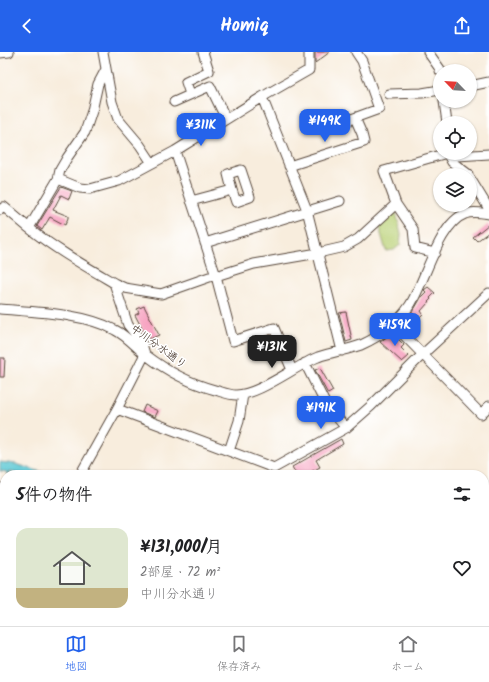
<!DOCTYPE html>
<html lang="ja">
<meta charset="utf-8">
<style>
:root{--surface:#fff;--page:#f2f2f2;--text:#202124;--muted:#757577;--line:#e0e0e0;--accent:#2563eb}
body{margin:0;font-family:Kalam,"Klee One",sans-serif;background:var(--page);color:var(--text);height:100vh;display:flex;flex-direction:column;font-size:15px;white-space:nowrap}
*{box-sizing:border-box;margin:0}
p{font-size:13px;color:var(--muted)}
.icon{flex:none;width:22px;height:22px;fill:none;stroke:currentColor;stroke-width:2;stroke-linecap:round;stroke-linejoin:round}
.map{position:relative;flex:1;overflow:hidden}
.side{position:absolute;left:0px;top:418px;width:489px;height:156px;display:flex;flex-direction:column;background:var(--surface);border-radius:16px 16px 0 0;box-shadow:0 1px 3px #0004}
.side>*{flex:none}
.needle{width:26px;rotate:295deg}
.controls{position:absolute;left:433px;top:12px;display:grid;gap:8px}
.controls a{display:grid;place-items:center;width:44px;height:44px;border-radius:50%;background:var(--surface);box-shadow:0 1px 3px #0004;font-size:20px}
.price{position:absolute;translate:-50% -34px;padding:0 9px;border-radius:8px;background:var(--accent);color:#fff;font-size:13px;line-height:26px;filter:drop-shadow(0 1px 2px #0008)}
.price::after{content:'';position:absolute;left:50%;top:24px;width:12px;height:9px;margin-left:-6px;background:inherit;clip-path:polygon(0 0,100% 0,50% 100%)}
.price.active{background:#222;color:#fff}
ul{padding:0;list-style:none}
li{display:flex;align-items:center;gap:12px;height:100px;padding:0 16px}
li+li{border-top:1px solid var(--line)}
li span{display:grid;place-items:center;flex:none;width:112px;height:80px;border-radius:12px;color:#555}
li>.icon{margin-inline-start:auto}
span .icon{width:48px;height:48px;fill:#fffc;stroke-width:1}
li b{font-size:17px}
h2{display:flex;justify-content:space-between;align-items:center;height:48px;padding:0 16px;font-size:17px}
header{display:flex;justify-content:space-between;align-items:center;height:52px;padding:0 16px;background:var(--accent);color:#fff;font-size:18px;font-weight:700}
.tab-bar{display:flex;justify-content:space-around;align-items:center;height:56px;border-top:1px solid var(--line);background:var(--surface);font-size:11px;color:var(--muted)}
.tab-bar a{display:grid;justify-items:center;gap:2px}
.tab-bar .active{color:var(--accent)}
.map>svg:first-child{display:block}
</style>
<header><svg class="icon" aria-label="back" viewBox="0 0 24 24"><path d="M15 5l-7 7 7 7"/></svg>Homiq<svg class="icon" aria-label="share" viewBox="0 0 24 24"><path d="M12 15V3M7 8l5-5 5 5M5 13v7h14v-7"/></svg></header>
<div class="map">
<svg width="489" height="574" viewBox="0 0 489 574">
<rect width="100%" height="100%" fill="#fff"/>
<filter id="ink" filterUnits="userSpaceOnUse"><feTurbulence type="fractalNoise" baseFrequency=".025" numOctaves="2"/><feDisplacementMap in="SourceGraphic" scale="8" xChannelSelector="R" yChannelSelector="G"/><feConvolveMatrix kernelMatrix="1 2 1 2 8 2 1 2 1" color-interpolation-filters="sRGB"/></filter>
<filter id="wash" filterUnits="userSpaceOnUse"><feTurbulence type="fractalNoise" baseFrequency=".012" numOctaves="4" result="noise"/><feDisplacementMap in="SourceGraphic" scale="16" xChannelSelector="R" yChannelSelector="G"/><feGaussianBlur stdDeviation="0.9" result="paint"/><feColorMatrix in="noise" values="0 0 0 0 0 0 0 0 0 0 0 0 0 0 0 0 0 1.4 0 .05"/><feComposite in="paint" operator="in"/></filter>
<g filter="url(#wash)">
<rect width="100%" height="100%" fill="#f8eddd"/>
<path fill="#b9d074" stroke="#7a7d49" d="M395,156l6,26 -1,11 -6,5 -8,1 -8,-27z
M204,569h122l9,5h-131z"/>
<path fill="#5cc8d4" stroke="#4c7979" d="M0,410l16,2 35,11h-28l-13,-3 -1,3h-2v-3l-7,-1z
M380,569h90l-43,5z"/>
<g id="blocks">
<path fill="#f7a0bf" d="M315,0h15l-15,11z
M61,135l11,4 -3,8 -8,-4 -8,15 15,6v2l-3,7 -15,-8 -8,13 -5,-4z
M489,172v8l-12,9 -4,-4z
M428,235l7,6 -5,5 1,1 -3,3v1l-7,8 2,3 -15,13 -1,-1 -2,2 -3,-4 13,-16 7,-12 4,-4 -2,-2z
M144,254l15,29 -9,4 -1,-2 -2,1 -12,-23 4,-2 -2,-4z
M346,260l6,28 -6,2 -7,-29z
M392,281l12,12 -3,3 8,8 -7,6 -22,-20z
M0,306h5l-1,19h-4z
M320,316l13,23 -5,3 -13,-24z
M145,353l13,6 -3,6 -13,-5z
M341,387l2,5 -27,16 4,7 -15,8h-8l-5,-8z
M62,569h26l-3,5h-25z"/>
</g>
</g>
<g filter="url(#ink)">
<use href="#blocks" fill-opacity="0" stroke="#57473b" stroke-width="1"/>
<g fill="none" stroke-linecap="round" stroke-linejoin="round">
<defs>
<path id="minor" d="M103,0l9,50 6,17 22,26 12,18
M428,0l12,17v2
M0,1l9,-1
M470,34l19,-4
M190,42l-4,-12 23,-11 -6,-19
M389,42l33,-1 18,-3
M262,45l45,113 35,141
M444,49l3,22
M174,50l36,-16 16,33
M324,77l55,-20 -17,-48 -6,-9
M175,99l41,125 17,65 41,-13 18,42
M447,101l5,9 16,12
M457,104l32,-2
M289,114l75,-24 -2,-8 -7,-16
M470,126l19,31
M58,127l22,9 10,1 29,-8 56,-30 87,-54 47,-27v-18
M191,149l41,-11 4,12 14,-5 -9,-27 -13,4 4,16
M0,158l4,-3 25,21
M205,191l135,-42
M435,201l-20,-5 -2,-19 -17,-25 -12,-33 63,-18
M216,224l38,-12 64,-11 26,-6 14,-8 38,-35
M114,231l11,5 36,6 54,-19
M0,257c36,3 83,4 115,21 12,6 21,17 31,25 21,16 43,28 69,35 7,2 14,5 21,5 23,0 59,-29 82,-38 14,-5 29,-7 43,-12 20,-9 37,-22 49,-40 15,-23 29,-82 55,-91 7,-3 17,-1 24,0
M394,273l87,89 8,-8
M305,311l20,40 21,25
M117,357l157,59 72,-40 25,-22 52,-52 66,-61
M229,399l10,-30 4,-27
M80,423l37,-66 28,-55 -4,-13 -13,-16 -14,-42c-29,-17 -59,-34 -85,-55l29,-49 2,-9 7,-12 18,-26 7,-21 6,-27 8,-15
M0,436l5,1
M0,572l5,-9
M95,574l1,-1 7,1
M339,574l2,-5"/>
<path id="highway" d="M484,552l5,-5
M462,574l5,-5"/>
</defs>
<use href="#minor" stroke="#57473b" stroke-width="11"/>
<use href="#highway" stroke="#57473b" stroke-width="15"/>
<use href="#minor" stroke="#fff" stroke-width="9"/>
<use href="#highway" stroke="#fabc8b" stroke-width="13"/>
</g>
</g>
<g text-anchor="middle" stroke-width="3" stroke-linejoin="round" paint-order="stroke">
<g font-size="11" fill="#3b2a1e" stroke="#fff">
<text transform="translate(159 294) rotate(36)" y="4">中川分水通り</text>
</g>
</g>
</svg>
<div class="controls">
<a><svg class="needle" viewBox="-14 -14 28 28"><path d="M0-13l5 13h-10z" fill="#e53935"/><path d="M0 13l5-13h-10z" fill="#757577"/></svg></a>
<a><svg class="icon" aria-label="locate" viewBox="0 0 24 24"><circle cx="12" cy="12" r="6"/><path d="M12 2v4M12 18v4M2 12h4M18 12h4"/></svg></a>
<a><svg class="icon" aria-label="layers" viewBox="0 0 24 24"><path d="M12 4l9 5-9 5-9-5zM3 14l9 5 9-5"/></svg></a>
</div>
<b class="price" style="left:325px;top:91px">¥149K</b>
<b class="price" style="left:201px;top:95px">¥311K</b>
<b class="price" style="left:395px;top:295px">¥159K</b>
<b class="price active" style="left:272px;top:317px">¥131K</b>
<b class="price" style="left:321px;top:378px">¥191K</b>
<section class="side">
<h2>5件の物件<svg class="icon" aria-label="filters" viewBox="0 0 24 24"><path d="M4 7h16M4 17h16"/><circle cx="9" cy="7" r="2"/><circle cx="15" cy="17" r="2"/></svg></h2>
<ul>
<li><span style="background:linear-gradient(#dfe7d0 75%,#c2b280 0)"><svg class="icon" aria-label="home" viewBox="0 0 24 24"><path d="M3 11l9-7 9 7M6 9v11h12V9"/></svg></span><div><b>¥131,000/月</b><p>2部屋 · 72 m²</p><p>中川分水通り</p></div><svg class="icon" aria-label="heart" viewBox="0 0 24 24"><path d="M12 20l-8-8c-3-5 5-10 8-4 3-6 11-1 8 4z"/></svg></li>
</ul>
</section>
</div>
<nav class="tab-bar">
<a class="active"><svg class="icon" aria-label="map" viewBox="0 0 24 24"><path d="M3 6l6-2 6 2 6-2v14l-6 2-6-2-6 2zM9 4v14M15 6v14"/></svg>地図</a>
<a><svg class="icon" aria-label="saved" viewBox="0 0 24 24"><path d="M7 4h10v16l-5-4-5 4z"/></svg>保存済み</a>
<a><svg class="icon" aria-label="home" viewBox="0 0 24 24"><path d="M3 11l9-7 9 7M6 9v11h12V9"/></svg>ホーム</a>
</nav>
